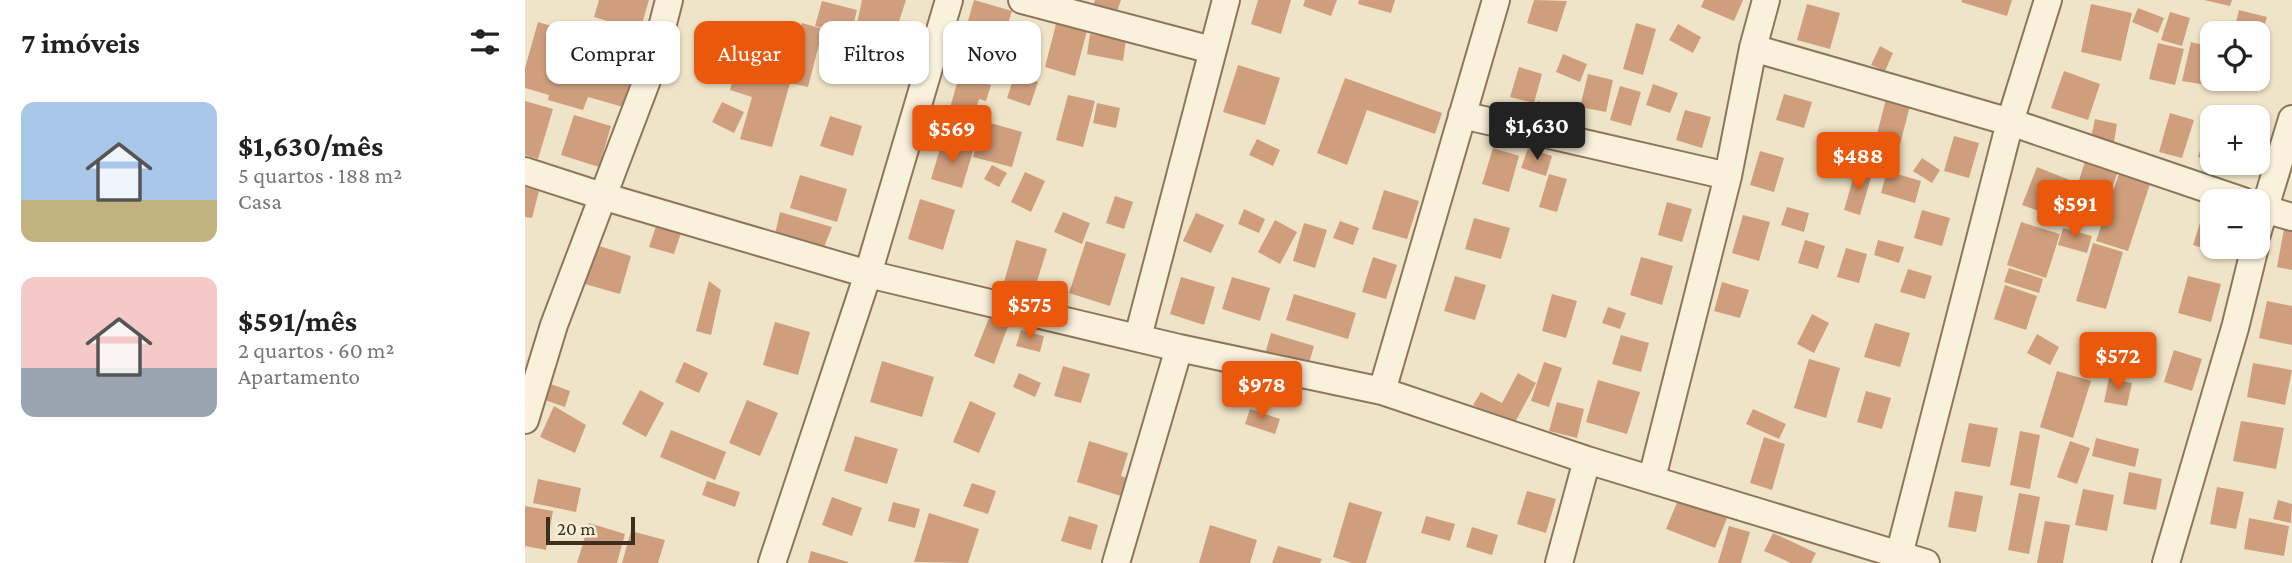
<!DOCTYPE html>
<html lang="pt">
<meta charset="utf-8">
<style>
:root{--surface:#fff;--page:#f6f6f6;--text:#222;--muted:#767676;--accent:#ea580c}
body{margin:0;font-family:"Crimson Pro",serif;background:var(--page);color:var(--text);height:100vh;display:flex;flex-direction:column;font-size:26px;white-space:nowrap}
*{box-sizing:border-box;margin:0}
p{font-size:23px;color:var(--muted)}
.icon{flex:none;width:38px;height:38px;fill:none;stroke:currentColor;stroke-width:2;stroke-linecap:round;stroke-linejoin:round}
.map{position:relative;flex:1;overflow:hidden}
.details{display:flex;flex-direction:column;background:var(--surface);width:525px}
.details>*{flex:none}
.banner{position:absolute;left:21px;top:21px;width:665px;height:63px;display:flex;gap:14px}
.buttons{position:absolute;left:1675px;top:21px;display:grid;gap:14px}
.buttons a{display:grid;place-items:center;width:70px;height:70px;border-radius:14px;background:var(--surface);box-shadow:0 2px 5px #0004;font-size:35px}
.scale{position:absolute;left:21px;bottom:18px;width:89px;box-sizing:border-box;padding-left:7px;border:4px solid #3d2e20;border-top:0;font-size:19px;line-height:24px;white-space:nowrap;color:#3d2e20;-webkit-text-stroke:5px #f7eed8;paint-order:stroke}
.price{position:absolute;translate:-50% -60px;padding:0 16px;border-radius:7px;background:var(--accent);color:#fff;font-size:23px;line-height:46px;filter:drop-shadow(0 2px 4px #0008)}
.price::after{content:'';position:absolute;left:50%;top:42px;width:21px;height:16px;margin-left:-10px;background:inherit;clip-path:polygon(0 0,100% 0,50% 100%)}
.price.selected{background:#222;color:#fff}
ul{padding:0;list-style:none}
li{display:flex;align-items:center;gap:21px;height:175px;padding:0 21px}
li span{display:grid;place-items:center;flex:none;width:196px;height:140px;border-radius:14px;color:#555}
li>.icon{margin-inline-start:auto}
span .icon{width:84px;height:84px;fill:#fffc;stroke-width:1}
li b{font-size:30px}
h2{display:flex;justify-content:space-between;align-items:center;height:84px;padding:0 21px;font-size:30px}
.tag{padding:0 24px;border-radius:14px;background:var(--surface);box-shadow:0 2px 5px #0004;font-size:24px;line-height:63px}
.tag.selected{background:var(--accent);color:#fff}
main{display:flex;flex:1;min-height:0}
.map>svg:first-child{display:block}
</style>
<main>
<section class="details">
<h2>7 imóveis<svg class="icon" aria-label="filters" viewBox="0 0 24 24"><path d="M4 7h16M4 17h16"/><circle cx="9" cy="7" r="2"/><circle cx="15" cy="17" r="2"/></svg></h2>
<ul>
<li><span style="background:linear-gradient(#a9c7e8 70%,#c2b280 0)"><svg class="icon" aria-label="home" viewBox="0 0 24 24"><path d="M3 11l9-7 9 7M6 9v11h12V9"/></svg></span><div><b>$1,630/mês</b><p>5 quartos · 188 m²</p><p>Casa</p></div></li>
<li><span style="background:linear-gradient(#f6c9c9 65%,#9aa5b1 0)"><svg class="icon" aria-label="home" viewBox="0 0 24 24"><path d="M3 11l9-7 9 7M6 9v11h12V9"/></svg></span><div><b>$591/mês</b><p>2 quartos · 60 m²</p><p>Apartamento</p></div></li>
</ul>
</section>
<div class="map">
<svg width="1767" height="563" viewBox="0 0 1767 563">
<rect width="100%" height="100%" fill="#f0e4c8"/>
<path fill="#cf9f7d" d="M74,0h50l-9,31 -46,-14z
M337,0h44l-11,34 -38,-11z
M449,0l38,11 -15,48 -37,-11z
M570,0h26l-6,17 -23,-9z
M733,0h33l-10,34 -30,-10z
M780,0h32l-6,16 -28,-10z
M834,0h36l-4,13 -33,-9z
M1009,0l33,1 -10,31 -30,-9z
M1179,0h39l-9,21 -33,-14z
M1437,0h50l-5,16 -46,-14z
M1679,0h28l-2,6z
M297,1l35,9 -6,25 -36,-9z
M1282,4l33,9 -10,36 -33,-9z
M1566,4l41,9 -11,48 -40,-9z
M1613,8l26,10 -6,15 -26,-11z
M1714,10l28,7 -6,21 -4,-5 -23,-3z
M1645,12l20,6 -8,28 -21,-6z
M532,20l31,7 -13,49 -30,-9z
M13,22l20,6 -11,39 59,17 10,-36 26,7 -15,53 -39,-11 -5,13 -35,-10 1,-5 -24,-7v-20z
M277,23l21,6 -15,58 -18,-4 -18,64 -32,-8 12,-42 -22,-7 6,-21 49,14z
M1111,23l20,6 -13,46 -20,-6z
M1153,24l23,13 -8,16 -24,-13z
M39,33l22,6 -9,29 -21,-6z
M565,34l36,6 -3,21 -36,-7z
M1666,42l21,5 -5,38 -25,-4z
M1633,43l26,6 -9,36 -26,-6z
M1355,46l13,7 -8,18 -14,-6z
M1038,54l24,10 -7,18 -24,-10z
M713,65l42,13 -15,47 -42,-13z
M994,67l23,7 -8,29 -24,-6z
M1539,71l36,13 -12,36 -37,-12z
M490,74l23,8 -8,24 -23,-8z
M1063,74l25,6 -7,32 -26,-5z
M434,76l32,9 -5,16 -7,-2 -5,16 -24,-7z
M820,78l97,35 -7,21 -68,-24 -20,55 -30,-12z
M1128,84l25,9 -8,20 -24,-8z
M1095,86l21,6 -10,34 -21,-6z
M1259,94l28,8 -8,26 -28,-8z
M543,95l27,6 -12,46 -27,-7z
M1361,99l24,7 -10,38 -24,-6z
M0,101l28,8 -15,50 -13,-4z
M1013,101l30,11 -8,23 -31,-11z
M197,102l22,10 -10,21 -22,-11z
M572,103l23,5 -4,20 -23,-5z
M1160,110l26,7 -9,31 -26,-8z
M1687,111l19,6h-19v44l-14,-4z
M1645,113l24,7 -12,38 -23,-6z
M49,115l37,11 -12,41 -38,-12z
M305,116l32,10 -9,30 -33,-10z
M1570,119l22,5 -3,18 -23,-4z
M458,121l39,11 -10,35 -39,-10z
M1732,125l8,2 -7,22h-1z
M1429,136l25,7 -10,35 -25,-7z
M732,139l23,11 -7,16 -24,-11z
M417,142l31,9 -11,37 -31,-9z
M968,148l26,8 -10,36 -27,-8z
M1003,148l24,8 -6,20 -25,-8z
M1235,151l24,7 -10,34 -24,-7z
M1397,158l18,12 -8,13 -19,-12z
M1560,161l33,10 -8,23 -32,-10z
M1694,163h27l-3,8z
M467,165l15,8 -8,14 -15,-8z
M1512,167l40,16 -13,37 -42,-15z
M1331,169l16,5 -12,41 -16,-5z
M1362,171l34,10 -6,22 -34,-10z
M1595,171l31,10 -23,70 -32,-10z
M500,172l20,9 -14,31 -20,-10z
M1024,174l18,5 -10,33 -18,-5z
M275,175l47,14 -10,33 -47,-14z
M0,187l14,4 -7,27 -7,-1z
M859,190l35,11 -12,38 -35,-10z
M590,196l18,6 -9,27 -18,-6z
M395,199l35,11 -12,40 -35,-11z
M1142,202l25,7 -10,33 -24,-7z
M1681,204l6,2v41h21l-3,10 -37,-12z
M1262,207l22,6 -5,19 -23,-7z
M719,209l21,10 -6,14 -21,-9z
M1397,210l28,8 -8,28 -28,-8z
M255,212l52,15 -10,25 -47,-18z
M538,212l27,11 -8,21 -28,-12z
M671,213l28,12 -13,28 -28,-12z
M1218,215l27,7 -11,39 -27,-8z
M949,218l36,10 -9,31 -36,-10z
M750,220l22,12 -17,32 -22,-12z
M815,221l19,7 -6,17 -20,-7z
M1496,222l39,12 -14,44 -39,-13z
M779,223l23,7 -12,38 -22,-7z
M131,226l25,7 -7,21 -25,-7z
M1538,228l29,8 -5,17 -29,-8z
M1759,229l8,2v39l-15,-3z
M491,240l31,9 -13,42 -30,-9z
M1280,240l20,6 -7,23 -20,-6z
M1353,240l26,7 -5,16 -25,-8z
M561,241l40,13 -16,52 -41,-13z
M1568,243l30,9 -17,57 -30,-8z
M71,245l35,11 -11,38 -35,-10z
M1321,248l21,6 -8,29 -22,-6z
M848,257l24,8 -11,34 -24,-7z
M1116,257l32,9 -11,39 -32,-10z
M1484,268l34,11 -4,14 -35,-11z
M1383,269l24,7 -7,23 -25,-7z
M930,276l31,9 -11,35 -31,-9z
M1663,276l33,8 -10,38 -33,-9z
M656,277l34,10 -11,38 -34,-11z
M707,277l38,11 -10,33 -38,-12z
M184,281l12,9 -10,45 -15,-4z
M1197,282l27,8 -9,28 -26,-7z
M1480,285l32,11 -11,34 -32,-11z
M769,294l62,19 -8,26 -62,-19z
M1027,294l25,7 -11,37 -24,-7z
M1742,301l25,5v39l-33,-7z
M1083,307l18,6 -6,16 -18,-6z
M1287,314l17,9 -15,30 -17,-9z
M464,318l19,8 -14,38 -20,-8z
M250,322l35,10 -12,43 -35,-10z
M1350,323l35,10 -10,34 -36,-10z
M496,330l23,6 -4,16 -24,-6z
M746,333l43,13 -6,21 -43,-13z
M1512,334l22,13 -9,18 -23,-12z
M1096,335l28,8 -8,29 -29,-8z
M1649,350l28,9 -10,32 -28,-9z
M1284,359l31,9 -14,50 -32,-10z
M357,361l52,16 -12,40 -52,-15z
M159,362l24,11 -9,20 -24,-11z
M1019,362l18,6 -13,39 -18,-6z
M1728,363l39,7 -7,35 -38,-8z
M538,366l27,8 -9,29 -27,-7z
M1532,371l34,10 -18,57 -33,-11z
M494,373l22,10 -6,14 -22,-10z
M993,373l18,10 -23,43 -40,-21 8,-13 21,11z
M1584,378l23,5 -5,23 -23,-4z
M1073,380l42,12 -13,42 -41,-12z
M23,383l22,8 -5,16 -23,-8z
M115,390l24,13 -18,34 -24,-13z
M1341,391l25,7 -9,31 -25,-7z
M222,400l31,13 -18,43 -31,-13z
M445,401l26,12 -17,40 -26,-11z
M1032,402l27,7 -7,29 -28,-7z
M29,406l32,19 -11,28 -35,-16z
M725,409l30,10 -5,15 -30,-10z
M1228,409l33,15 -7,15 -33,-15z
M1716,421l43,7 -8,41 -43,-8z
M1444,423l29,5 -8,39 -29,-5z
M146,430l55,22 -11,28 -55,-23z
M1495,431l20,4 -10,54 -20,-4z
M330,436l43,13 -11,35 -43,-13z
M1239,437l21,7 -13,46 -22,-7z
M1571,438l43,11 -4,18 -43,-11z
M564,441l39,12 -7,23 6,2 -6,18 -44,-14z
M1545,441l20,7 -13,36 -20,-7z
M1604,472l33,7 -6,31 -33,-6z
M13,479l43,9 -5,24 -43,-9z
M182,481l33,11 -5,15 -33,-12z
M447,483l24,8 -8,23 -25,-8z
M1692,487l27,5 -8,37 -26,-5z
M1558,489l31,6 -7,36 -32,-6z
M1002,491l29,8 -10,34 -29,-9z
M1430,491l28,5 -7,36 -28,-5z
M1494,493l21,4 -11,57 -21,-4z
M307,497l30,11 -10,28 -30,-11z
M1153,500l49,18 -12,30 -49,-19z
M1753,500l14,4 -1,19 -18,-4z
M368,502l27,7 -5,19 -27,-7z
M824,502l33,10 -16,51h-14l-19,-6z
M0,506l28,5 -7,39 -21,-4z
M404,513l50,16 -11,34 -54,-1z
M544,516l29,9 -7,25 -30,-9z
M901,516l29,8 -5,17 -29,-8z
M1724,518l40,8 -5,30 -40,-7z
M1520,521l25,4 -7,38h-26z
M64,523l36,11 -8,29h-40z
M685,525l47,15 -7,23h-51z
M1204,526l21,6 -9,31h-23z
M947,527l26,8 -6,20 -26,-8z
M106,531l34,9 -7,23h-36z
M1248,533l43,20 -5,10h-20l-27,-12z
M753,546l44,13 -2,4h-48z
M286,551l37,11v1h-40z"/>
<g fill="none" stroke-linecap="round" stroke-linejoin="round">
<defs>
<path id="street" d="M497,0l190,50
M1228,48l257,74 233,79
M937,115l266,61
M0,171l77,25 266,78 311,74 203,43 205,69 339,103
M1732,207l35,10
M1732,234l35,-115
M613,337l88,-337
M857,391l114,-391
M0,420l29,-95 98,-258 17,-67
M1127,478l76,-302 25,-128 13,-48
M247,563l96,-289 81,-274
M591,563l63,-215
M1034,563l28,-103
M1372,563l113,-441 38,-122
M1641,563l69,-235 20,-81"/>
</defs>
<use href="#street" stroke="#8d765c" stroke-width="30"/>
<use href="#street" stroke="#faf1dc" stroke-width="26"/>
</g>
</svg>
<div class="buttons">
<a><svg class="icon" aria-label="locate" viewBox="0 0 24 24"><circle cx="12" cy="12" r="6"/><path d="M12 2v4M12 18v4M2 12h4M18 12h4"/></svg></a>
<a>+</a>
<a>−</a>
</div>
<div class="scale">20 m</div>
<b class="price selected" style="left:1012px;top:162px">$1,630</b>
<b class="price" style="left:427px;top:165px">$569</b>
<b class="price" style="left:1333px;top:192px">$488</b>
<b class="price" style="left:1550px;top:240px">$591</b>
<b class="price" style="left:505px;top:341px">$575</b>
<b class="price" style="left:1593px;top:392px">$572</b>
<b class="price" style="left:737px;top:421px">$978</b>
<div class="banner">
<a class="tag">Comprar</a>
<a class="tag selected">Alugar</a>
<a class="tag">Filtros</a>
<a class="tag">Novo</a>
</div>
</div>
</main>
